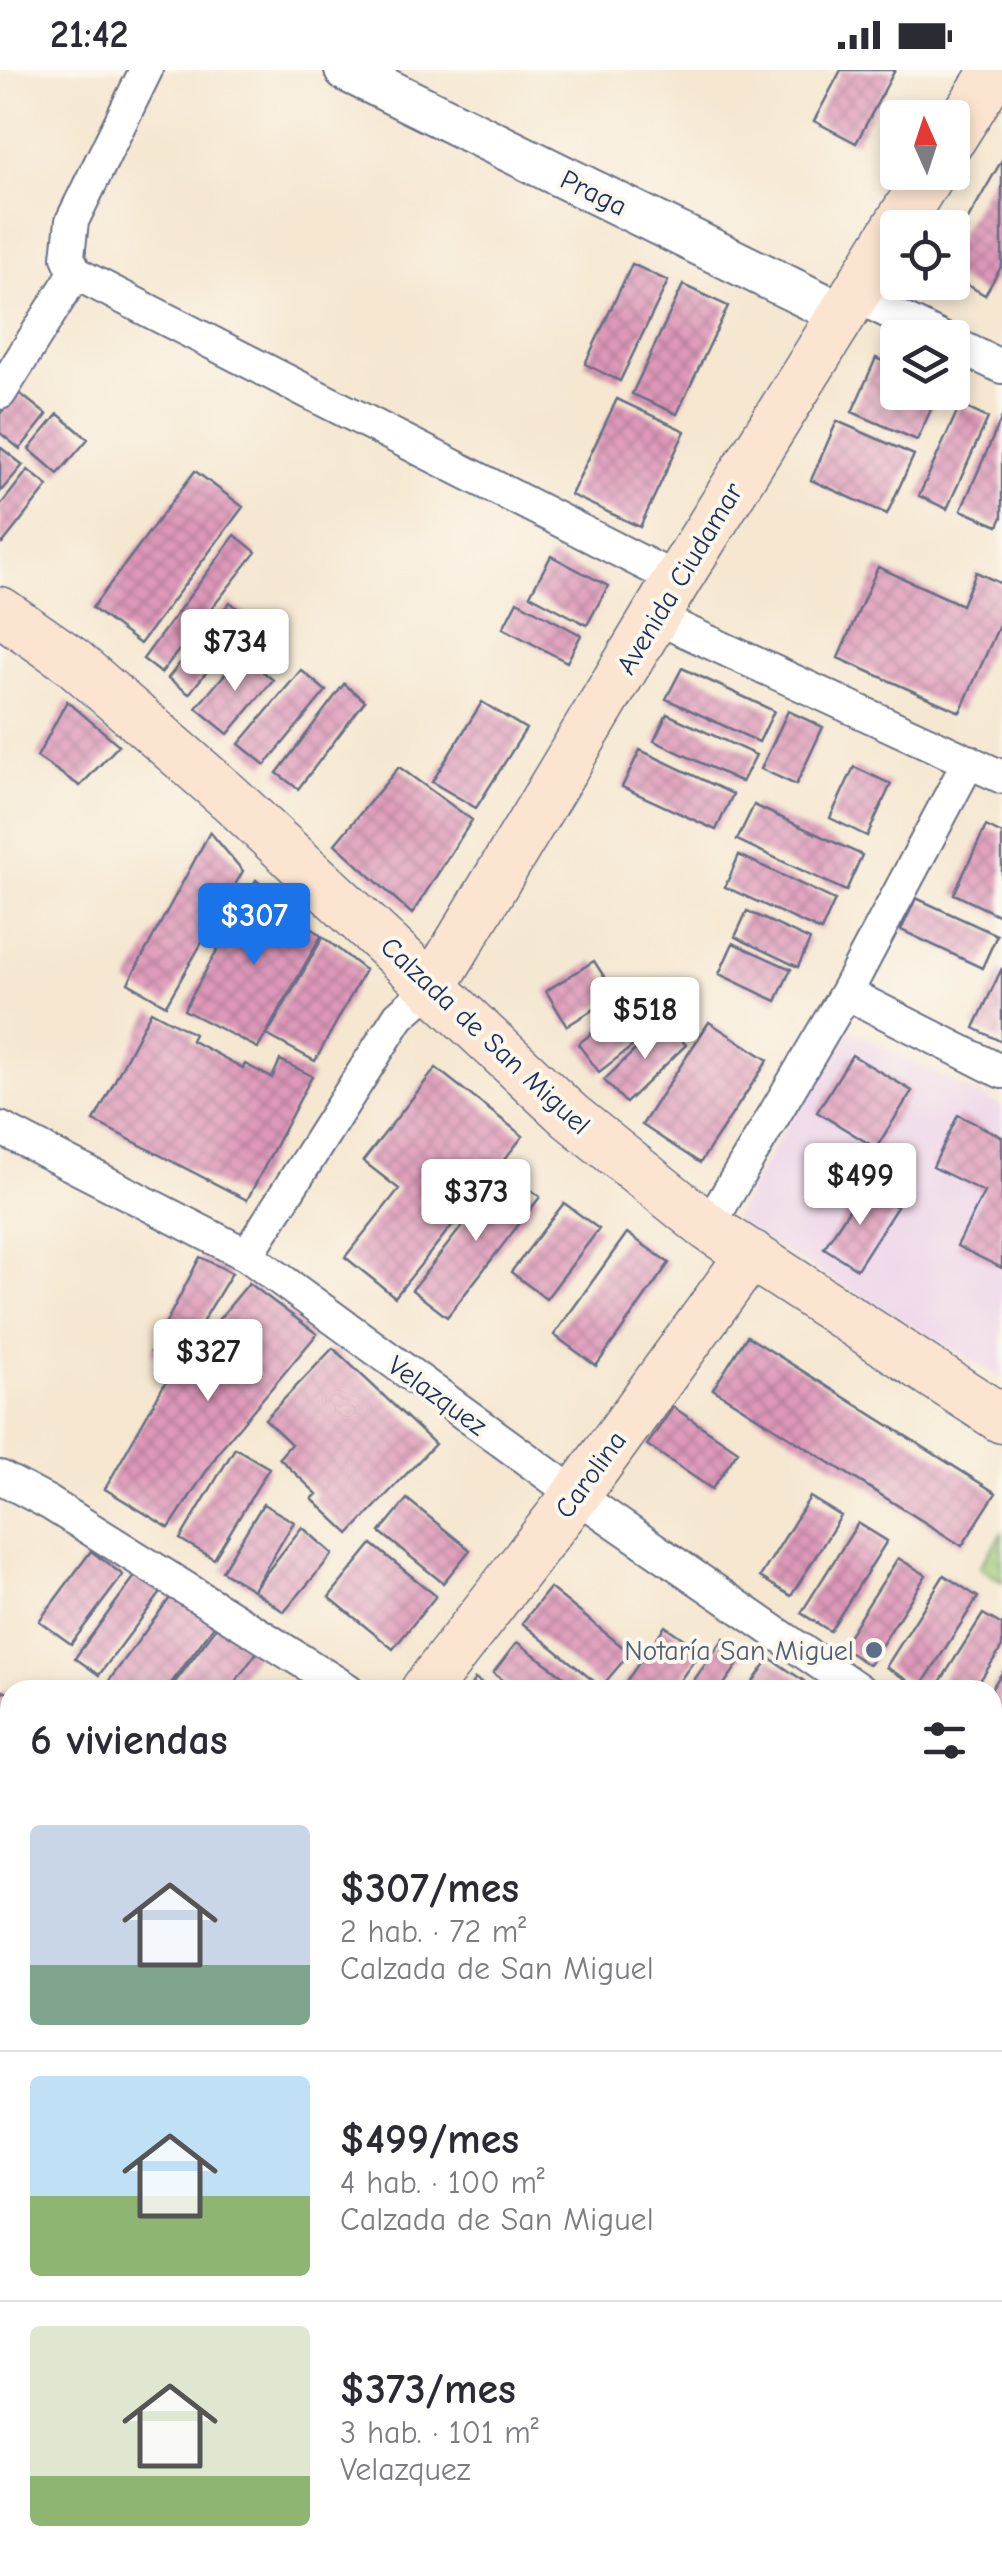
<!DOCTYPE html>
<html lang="es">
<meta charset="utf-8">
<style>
:root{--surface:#fff;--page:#f2f2f3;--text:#2b2b33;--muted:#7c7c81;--line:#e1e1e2;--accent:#1a73e8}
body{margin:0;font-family:"Comic Neue",sans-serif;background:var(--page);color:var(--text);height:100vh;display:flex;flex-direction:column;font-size:38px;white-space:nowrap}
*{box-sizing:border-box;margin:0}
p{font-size:32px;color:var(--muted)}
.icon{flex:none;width:55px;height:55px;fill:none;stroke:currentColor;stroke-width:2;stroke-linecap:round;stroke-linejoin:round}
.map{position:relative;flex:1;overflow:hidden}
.details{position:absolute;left:0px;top:1610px;width:1002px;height:892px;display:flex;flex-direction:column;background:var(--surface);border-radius:30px 30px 0 0;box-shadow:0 5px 15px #0003}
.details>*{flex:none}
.needle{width:65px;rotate:357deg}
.buttons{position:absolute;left:880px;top:30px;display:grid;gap:20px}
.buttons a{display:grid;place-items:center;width:90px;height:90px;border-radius:10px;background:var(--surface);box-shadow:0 5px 15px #0003;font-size:50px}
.price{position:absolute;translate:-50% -85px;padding:0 22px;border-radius:10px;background:#fff;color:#222;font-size:32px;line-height:65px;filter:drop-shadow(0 2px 5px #0008)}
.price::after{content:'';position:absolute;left:50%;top:60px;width:30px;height:22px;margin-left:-15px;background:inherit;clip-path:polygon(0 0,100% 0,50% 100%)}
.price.current{background:var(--accent);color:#fff}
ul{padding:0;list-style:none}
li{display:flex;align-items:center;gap:30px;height:250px;padding:0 30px}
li+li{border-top:2px solid var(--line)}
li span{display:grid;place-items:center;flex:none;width:280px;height:200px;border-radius:10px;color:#555}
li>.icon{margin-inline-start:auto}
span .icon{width:120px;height:120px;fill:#fffc;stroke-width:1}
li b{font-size:42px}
h2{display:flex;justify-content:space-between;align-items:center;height:120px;padding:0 30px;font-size:42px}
.status{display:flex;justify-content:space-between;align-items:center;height:70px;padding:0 50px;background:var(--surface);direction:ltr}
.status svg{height:28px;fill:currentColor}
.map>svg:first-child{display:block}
</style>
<div class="status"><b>21:42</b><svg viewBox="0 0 49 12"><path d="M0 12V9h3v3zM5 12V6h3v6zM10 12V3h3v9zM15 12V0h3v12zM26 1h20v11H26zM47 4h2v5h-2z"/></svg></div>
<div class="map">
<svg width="1002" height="2501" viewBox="0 0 1002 2501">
<defs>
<pattern id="grass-tufts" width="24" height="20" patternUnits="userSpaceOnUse" patternTransform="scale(2.5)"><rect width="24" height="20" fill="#a4cd79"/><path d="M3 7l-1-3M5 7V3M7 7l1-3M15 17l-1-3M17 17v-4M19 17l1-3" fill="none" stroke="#8db06b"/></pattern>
<pattern id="building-cross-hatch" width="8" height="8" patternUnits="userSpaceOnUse" patternTransform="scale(2.5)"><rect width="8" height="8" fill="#df99b9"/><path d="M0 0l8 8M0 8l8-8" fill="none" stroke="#b47d9a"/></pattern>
</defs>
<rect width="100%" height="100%" fill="#fbf7ec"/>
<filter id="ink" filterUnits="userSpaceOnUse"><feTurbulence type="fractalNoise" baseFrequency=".01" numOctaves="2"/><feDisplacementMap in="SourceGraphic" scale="20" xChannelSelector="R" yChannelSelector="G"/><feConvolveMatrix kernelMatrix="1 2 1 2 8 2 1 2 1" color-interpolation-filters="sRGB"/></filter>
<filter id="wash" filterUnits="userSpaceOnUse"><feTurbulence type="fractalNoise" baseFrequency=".0048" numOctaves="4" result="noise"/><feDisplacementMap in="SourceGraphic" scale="40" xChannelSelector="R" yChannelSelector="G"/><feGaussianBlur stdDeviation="2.25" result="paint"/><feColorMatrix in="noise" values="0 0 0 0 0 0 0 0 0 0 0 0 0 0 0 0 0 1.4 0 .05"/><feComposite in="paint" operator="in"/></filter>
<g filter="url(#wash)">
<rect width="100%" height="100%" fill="#f5e7d0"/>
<path fill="#ecd1ea" d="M844,958l158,79v271l-270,-157z"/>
<path fill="url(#grass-tufts)" stroke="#607e6c" stroke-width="2.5" d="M1002,1463v49l-22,-15z"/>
<g id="blocks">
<path fill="url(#building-cross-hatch)" d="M841,0h54l-39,73 -42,-22z
M1002,90v105l-17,30 -33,-19v-29z
M632,194l36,17 -48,100 -35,-17z
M683,215l45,21 -51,108 -45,-20z
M876,288l22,10v24h41l-22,48 -65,-28z
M18,322l29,23 -27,34 -20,-16v-19z
M617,329l68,32 -45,96 -69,-32z
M960,335l28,13 -41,91 -28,-13z
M58,344l30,25 -30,35 -29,-25z
M1002,347v100l-4,9 -37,-16z
M837,351l77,34 -27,59 -76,-34z
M0,377l23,18 -23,27z
M28,400l20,16 -46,58 -2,-2v-36z
M195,401l48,36 -103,137 -48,-36z
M235,465l21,17 -95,121 -18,-14z
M551,486l57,30 -21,39 -57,-30z
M878,497l84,38 14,-33 26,12v35l-42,93 -122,-54z
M517,531l64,34 -14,27 -64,-34z
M230,532l19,16 -60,76 -21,-16z
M242,584l31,26 -45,54 -32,-26z
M682,598l92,43 -15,31 -93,-43z
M301,600l25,21 -61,74 -26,-21z
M344,614l21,17 -67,88 -21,-16z
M67,631l52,44 -39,41 -43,-29z
M482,632l44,27 -50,79 -44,-26z
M788,641l35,16 -27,58 -35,-16z
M667,644l89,41 -14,27 -88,-41z
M640,680l93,44 -17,36 -94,-43z
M399,697l73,53 -60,94 -77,-70z
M854,697l37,17 -24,52 -37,-18z
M754,735l108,50 -16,36 -109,-51z
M986,756l16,8v83l-48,-23z
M210,762l33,39 -77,134 -38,-22z
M739,785l96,45 -14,31 -96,-44z
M256,810l65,56 -63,112 -74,-38z
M916,828l81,37 -15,33 -81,-38z
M747,841l63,29 -12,27 -63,-30z
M323,867l42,33 -50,91 -48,-26z
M733,873l58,26 -15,32 -57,-27z
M594,891l22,34 -49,31 -21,-35z
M1002,898v74l-28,-14z
M642,925l22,27 -65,50 -21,-28z
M151,941l43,23 -3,6 52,28 2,-4 27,14 8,-18 32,16 -65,124 -153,-79z
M664,952l22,23 -60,58 -22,-23z
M709,952l59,38 -68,103 -58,-38z
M852,985l60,36 -36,57 -59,-36z
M436,998l87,68 -128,161 -50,-40 54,-68 -36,-28z
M958,1045l44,22v131l-45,-22 27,-54 -51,-25z
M506,1100l34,27 -93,120 -35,-27z
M864,1117l33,20 -40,62 -33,-21z
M564,1133l35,26 -53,70 -35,-27z
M627,1163l42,30 -73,103 -42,-31z
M200,1187l32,16 -55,91 -26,-12z
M249,1213l68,51 -94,112 -54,82 -64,-39 59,-104z
M747,1266l249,157 -34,53 -249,-157z
M333,1278l102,96 -86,90 -37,-35 5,-5 -38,-36 12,-14 -26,-25z
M673,1337l65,44 -26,38 -65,-44z
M235,1378l34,20 -55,91 -34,-20z
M810,1427l31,19 -50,80 -31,-19z
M407,1429l63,51 -27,33 -63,-51z
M263,1434l31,18 -41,68 -31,-19z
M858,1453l29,18 -57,90 -29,-18z
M302,1457l31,27 -49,58 -31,-22z
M372,1474l64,52 -43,53 -64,-52z
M91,1481l32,24 -52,69 -32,-23z
M898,1488l28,17 -57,90 -28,-18z
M138,1502l25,18 -64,85 -24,-17z
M944,1505l34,22 -58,91 -34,-21z
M550,1518l80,65 -29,34 -79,-64z
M175,1521l42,31 -51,68h-48l-10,-8z
M983,1544l19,11v22l-28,43h-39z
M220,1553l38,28 -29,39h-60z
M665,1556l36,25 -28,39h-53z
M724,1568l22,15 -26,37h-33z
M517,1572l60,44 -3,4h-58l-23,-17z
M770,1588l34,23 -6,9h-51z
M1002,1603v47l-10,-6v-26z
M475,1609l16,11h-23z
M4,1621l6,4v43l-10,13v-54z
M10,1683v52l-10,-7v-32z
M1002,1755v79l-10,13v-79z
M992,1887l10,6v52l-10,-6z
M10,1915v45l-10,-11v-26z
M992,1947l10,6v52l-10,-6z
M1002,2122v130l-10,-7v-111z
M10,2185v60l-10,-5v-36z
M0,2305l10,6v10l-10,18z
M1002,2459v42h-37l7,-9h20v-22z
M7,2479l3,2v11h21l14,9h-45v-10z
M588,2492h18l7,9h-36z
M744,2492h98l11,9h-115z"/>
</g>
</g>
<g filter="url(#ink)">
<use href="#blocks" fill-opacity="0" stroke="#676f86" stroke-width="2.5"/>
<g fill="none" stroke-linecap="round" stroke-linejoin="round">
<defs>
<path id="minor" d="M75,203l602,307
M854,225l87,43
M952,273l50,24
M0,323l75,-120 -7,-16 4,-36 74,-151
M655,547l347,160
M846,923l156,79
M0,1058l247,127 329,240 283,195
M708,1157l138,-234 123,-232
M247,1185l152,-239 34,-30
M0,1407l49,26 299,187
M992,1712l10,6
M0,1785l10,6
M992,2038l10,7
M992,2079l10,-12
M0,2448l10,5
M91,2492l17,9
M654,2492l13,9
M420,2501l27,-9"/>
<path id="tertiary" d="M346,0l496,244"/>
<path id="secondary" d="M952,68l43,-68
M0,541l72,50 158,137 340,318 138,111 294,192
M433,916l244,-406 254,-408
M425,1620l151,-195 175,-241
M0,2115l10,-9"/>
</defs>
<use href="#minor" stroke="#676f86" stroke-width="36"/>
<use href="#tertiary" stroke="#676f86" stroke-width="46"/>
<use href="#secondary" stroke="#676f86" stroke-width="51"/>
<path stroke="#676f86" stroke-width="6" stroke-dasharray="8 8" stroke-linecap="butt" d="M891,2492l12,9"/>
<use href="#minor" stroke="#fff" stroke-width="32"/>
<use href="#tertiary" stroke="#fff" stroke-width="42"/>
<use href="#secondary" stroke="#fce5d0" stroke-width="48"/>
</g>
</g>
<circle fill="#5c6f8a" stroke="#fbf7ec" stroke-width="4" cx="874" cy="1580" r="10"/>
<g text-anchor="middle" stroke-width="8" stroke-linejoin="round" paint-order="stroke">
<g font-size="28" fill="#1b2f5e" stroke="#fbf7ec">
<text transform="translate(594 122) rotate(26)" y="10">Praga</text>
<text transform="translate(679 508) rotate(-59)" y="10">Avenida Ciudamar</text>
<text transform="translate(486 965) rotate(43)" y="10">Calzada de San Miguel</text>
<text transform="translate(438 1325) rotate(36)" y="10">Velazquez</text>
<text transform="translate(590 1404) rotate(-54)" y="10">Carolina</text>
</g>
<g font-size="28" fill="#4e5e75" stroke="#fbf7ec" text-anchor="end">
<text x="854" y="1590">Notaría San Miguel</text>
</g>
</g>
</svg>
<div class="buttons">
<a><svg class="needle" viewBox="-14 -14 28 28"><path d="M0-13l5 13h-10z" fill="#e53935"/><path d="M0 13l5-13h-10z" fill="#7c7c81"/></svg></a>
<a><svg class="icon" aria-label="locate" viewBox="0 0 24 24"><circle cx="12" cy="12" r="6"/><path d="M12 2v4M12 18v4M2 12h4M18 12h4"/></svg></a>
<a><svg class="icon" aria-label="layers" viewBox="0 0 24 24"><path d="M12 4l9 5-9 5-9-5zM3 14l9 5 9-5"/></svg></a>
</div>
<b class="price" style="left:235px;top:624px">$734</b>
<b class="price current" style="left:254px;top:898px">$307</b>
<b class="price" style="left:645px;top:992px">$518</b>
<b class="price" style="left:860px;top:1158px">$499</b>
<b class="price" style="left:476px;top:1174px">$373</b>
<b class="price" style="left:208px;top:1334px">$327</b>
<section class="details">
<h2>6 viviendas<svg class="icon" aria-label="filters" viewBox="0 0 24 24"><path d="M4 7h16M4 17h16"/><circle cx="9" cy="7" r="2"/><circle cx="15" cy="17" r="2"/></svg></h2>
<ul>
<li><span style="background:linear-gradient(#c9d6e8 70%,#7fa58c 0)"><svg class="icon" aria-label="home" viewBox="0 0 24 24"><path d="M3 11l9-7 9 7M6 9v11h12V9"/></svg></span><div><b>$307/mes</b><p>2 hab. · 72 m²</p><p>Calzada de San Miguel</p></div></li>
<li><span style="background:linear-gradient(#bfe0f5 60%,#8fb573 0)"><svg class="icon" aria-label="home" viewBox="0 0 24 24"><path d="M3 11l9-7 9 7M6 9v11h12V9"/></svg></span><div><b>$499/mes</b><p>4 hab. · 100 m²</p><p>Calzada de San Miguel</p></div></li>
<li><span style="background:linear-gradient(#dfe7d0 75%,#8fb573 0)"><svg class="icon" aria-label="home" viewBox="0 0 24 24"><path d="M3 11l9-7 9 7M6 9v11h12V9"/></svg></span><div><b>$373/mes</b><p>3 hab. · 101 m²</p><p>Velazquez</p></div></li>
</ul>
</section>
</div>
